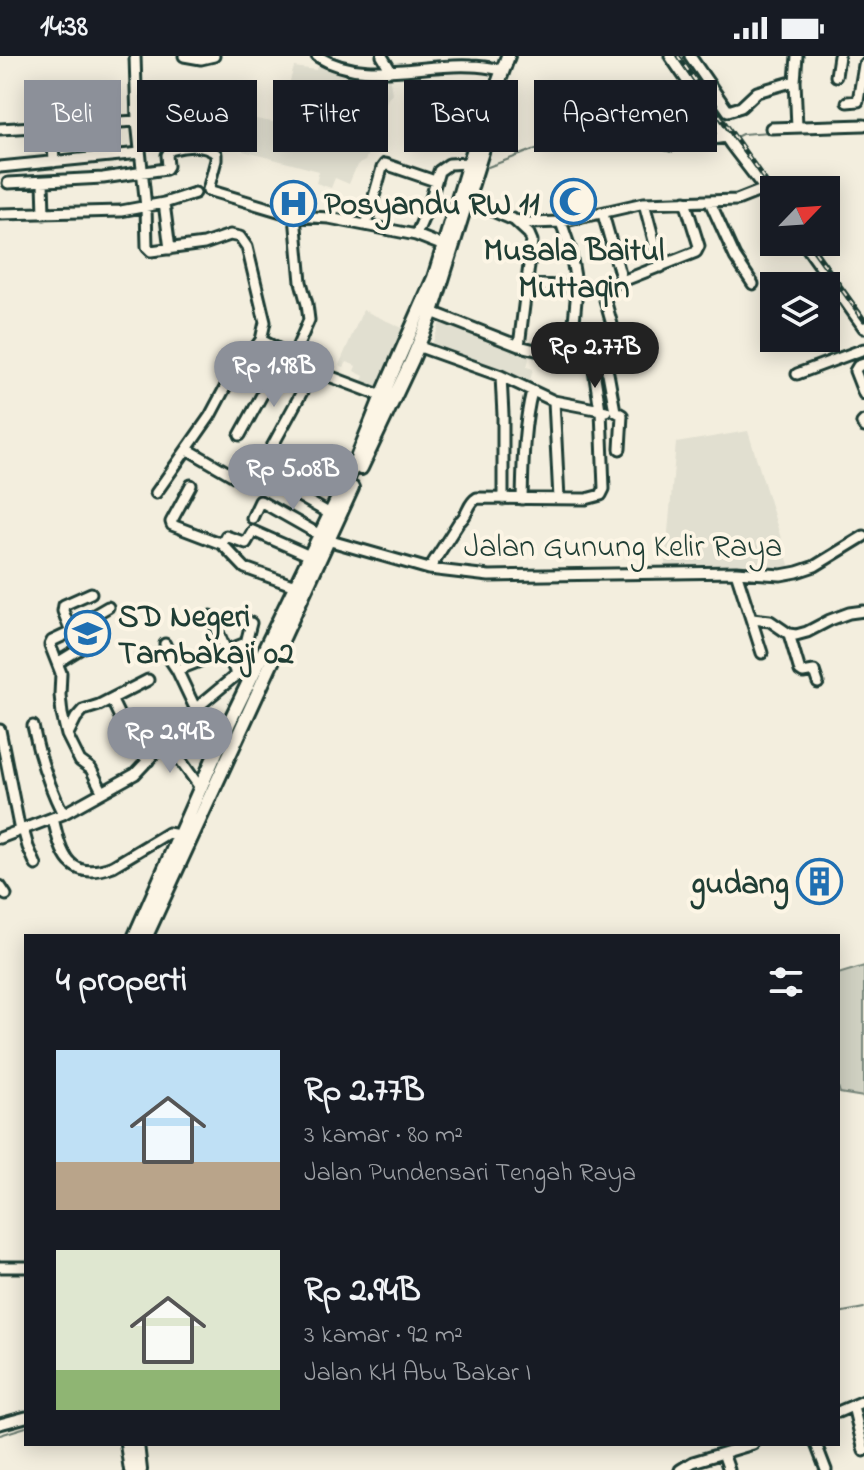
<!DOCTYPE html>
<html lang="id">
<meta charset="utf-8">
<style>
:root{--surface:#171b24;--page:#20242c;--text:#f1f3f6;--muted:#9ea1a6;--accent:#8c9099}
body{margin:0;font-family:"Indie Flower",sans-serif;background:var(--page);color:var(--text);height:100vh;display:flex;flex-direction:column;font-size:30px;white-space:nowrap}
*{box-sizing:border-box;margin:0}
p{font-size:26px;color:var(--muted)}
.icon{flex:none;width:44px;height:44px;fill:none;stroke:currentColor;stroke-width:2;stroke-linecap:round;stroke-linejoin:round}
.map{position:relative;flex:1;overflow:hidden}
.drawer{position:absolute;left:24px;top:878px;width:816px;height:512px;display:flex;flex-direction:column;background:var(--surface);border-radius:0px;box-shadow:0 4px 20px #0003}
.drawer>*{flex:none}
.banner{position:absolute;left:24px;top:24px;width:816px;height:72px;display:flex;gap:16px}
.needle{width:52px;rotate:65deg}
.controls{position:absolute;left:760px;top:120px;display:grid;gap:16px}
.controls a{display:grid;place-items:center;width:80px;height:80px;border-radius:0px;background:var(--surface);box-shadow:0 4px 20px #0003;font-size:40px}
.price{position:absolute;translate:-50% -68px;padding:0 18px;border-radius:28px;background:var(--accent);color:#fff;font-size:26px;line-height:52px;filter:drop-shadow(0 2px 4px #0008)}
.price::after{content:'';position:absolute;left:50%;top:48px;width:24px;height:18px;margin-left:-12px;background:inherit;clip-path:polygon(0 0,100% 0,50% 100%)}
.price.on{background:#222;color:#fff}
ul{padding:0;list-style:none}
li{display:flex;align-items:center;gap:24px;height:200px;padding:0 32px}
li span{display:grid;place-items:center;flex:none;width:224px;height:160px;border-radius:0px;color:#555}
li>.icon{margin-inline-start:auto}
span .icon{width:96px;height:96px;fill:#fffc;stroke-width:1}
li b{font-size:34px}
h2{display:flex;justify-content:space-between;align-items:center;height:96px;padding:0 32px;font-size:34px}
.tag{padding:0 28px;border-radius:0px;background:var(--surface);box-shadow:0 4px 20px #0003;font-size:28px;line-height:72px}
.tag.on{background:var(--accent);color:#fff}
.status{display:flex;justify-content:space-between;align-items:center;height:56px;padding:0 40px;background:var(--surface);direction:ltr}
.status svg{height:22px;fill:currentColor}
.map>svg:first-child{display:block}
</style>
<div class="status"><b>14:38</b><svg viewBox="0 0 49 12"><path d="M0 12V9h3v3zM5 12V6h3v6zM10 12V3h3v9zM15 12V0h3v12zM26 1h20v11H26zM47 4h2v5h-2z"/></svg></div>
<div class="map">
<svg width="864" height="1414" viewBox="0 0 864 1414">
<rect width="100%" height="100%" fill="#f3eede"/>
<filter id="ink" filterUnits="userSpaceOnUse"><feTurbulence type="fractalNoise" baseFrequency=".0125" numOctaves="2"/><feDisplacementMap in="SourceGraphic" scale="16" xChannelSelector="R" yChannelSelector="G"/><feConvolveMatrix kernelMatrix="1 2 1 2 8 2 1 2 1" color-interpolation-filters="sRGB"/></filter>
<g filter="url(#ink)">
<path fill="#e1dfd0" d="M319,9l47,11 23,-1 3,18 -5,7 -22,61 -8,4 -8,19 -14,-6 -4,10 -15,-5 3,-12 -76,-20 7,-33 28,5 16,-56 22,3z
M363,254l44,20 -29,63 -18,-8 4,-9 -10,-5 2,-5 -9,-4 -3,5 -5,-2z
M442,262l89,32 -4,17 6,2 -4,16 -98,-38z
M748,375l42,137 -125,-2 11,-123z"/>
<path fill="#d0d1c2" stroke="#78877b" stroke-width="2" d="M864,910v131l-24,-4 -2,-6v-113z"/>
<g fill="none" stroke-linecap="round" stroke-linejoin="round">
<path stroke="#6c7d72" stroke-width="2" d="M730,84l12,-6 28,-2
M703,89l21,-2
M488,111l77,-29 73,1
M838,1257l26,-5
M0,1379l26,-8"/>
<defs>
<path id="minor" d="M135,0l2,65 9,86 1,40 4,4 53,-7 26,-9 10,2 7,10 18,75 -4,18 -19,26 -7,3 -25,47 -54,77
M184,0l17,3 13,-3
M317,0c47,29 103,7 154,10 11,0 21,2 31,4
M382,0l9,15
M670,0l61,89 43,56
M690,0l38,55 13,-4 16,-15 38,-11
M797,0l-2,25 2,46
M836,20l3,-20
M847,46l11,-1 6,-36
M52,70l2,36
M771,72l93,-3
M0,73l137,-8 92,-27
M637,77l3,4 31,8 55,-8
M637,77v-2l3,-1 40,-7 28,-13
M0,111l140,-14
M43,126l1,32
M8,127l95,-5 63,-9 2,-3 -1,-11 3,-5c16,-4 33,-7 46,4v6l-8,30 87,26 34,2 87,17 28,11
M467,144l47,20 16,3 31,-1 83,-19 93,-3 28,-11
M710,146l25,55 18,27
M164,147l6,46
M644,147l17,64
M0,158l121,-3 43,-8 31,-10
M603,158l19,67
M515,165l14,13 3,7 -13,105
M561,166l9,26 6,35
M366,169l16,-57 3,-4 50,17
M416,179l13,-30 10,-34 10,-7 20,-1
M803,186l61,86
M527,228l75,5 94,-37 3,-6 -14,-45
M602,233l16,57
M432,256l87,34 33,8 48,4 8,15 7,38 7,4 -2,34
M261,284l68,36 53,20
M417,290l84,30 53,25 52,10
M571,299l6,-66
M293,301l16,-37 -2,-16 -6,-22 -6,-66
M592,301l8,53
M864,308l-6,2 -3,5 9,23
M797,318l67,-25
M501,320l2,39v84
M554,345l5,98
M864,365l-2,2 2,4
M240,379l45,-82
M187,393l59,34h3l13,-18 53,-97
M262,409l11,16 57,33
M191,429l-20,37 1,3 50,19 23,24 50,18
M522,443c1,-36 1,-72 10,-108
M252,462l8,-17 60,34
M327,484l102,29 60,7 247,-4 45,3 16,-3 18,-6 49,-30
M222,488l4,-8 20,7 7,-12 57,25
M429,513l30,-47c10,-7 8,-18 18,-24l109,1 15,-4 3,-6 -3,-79
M736,516l26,81
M752,563l18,2 19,13 7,1 11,-3 23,-12 19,-7 15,-2
M70,573l-7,-18 1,-6 27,-12
M789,578l11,37 3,2 11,-2 4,12
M165,588l4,14 8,12 19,40
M57,607l44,-27
M177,614l69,-27 5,-20
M111,643l21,43 16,19
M33,670c6,30 16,60 30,88
M0,674l20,101
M68,678l8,-16 7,-8 16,-5 49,-25
M167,685l34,48
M102,735l-11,-22 -11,-8 -13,-26 -5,-21 -2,-19 1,-22 -11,-28 2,-4 17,-8 1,-4 38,-22
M53,762c8,36 16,65 60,48l55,-33 11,2
M23,773l5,18 8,18
M0,782l63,-24 72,-40 65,-69 35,-29v-5l-24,-55
M0,830l6,9
M0,1211h26
M853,1350l11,45
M838,1356l26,-11
M0,1368l26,-7
M816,1388l10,26
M723,1397l6,17
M680,1414l13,-8 60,-18"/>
<path id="highway" d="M361,412l51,-108 20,-48 53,-170
M135,880l94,-213 126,-260 27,-67 52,-118 35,-115 39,-107
M146,880l206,-448
M127,1388l4,26
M137,1388l3,26"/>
</defs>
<use href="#minor" stroke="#1f3d34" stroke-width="15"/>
<use href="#highway" stroke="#1f3d34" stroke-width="18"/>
<use href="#minor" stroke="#fcf5e5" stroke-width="9"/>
<use href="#highway" stroke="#fcf5e5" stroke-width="12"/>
<defs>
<path id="rail" d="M678,0l96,137
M808,186l56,78"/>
</defs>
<use href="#rail" stroke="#1f3d34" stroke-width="5"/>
<use href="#rail" stroke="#fcf5e5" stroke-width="2" stroke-dasharray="6" stroke-linecap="butt"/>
</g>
</g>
<defs>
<symbol id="mosque-ring" viewBox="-11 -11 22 22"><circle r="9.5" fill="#fcf5e5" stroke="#1f6fb2" stroke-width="1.5"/><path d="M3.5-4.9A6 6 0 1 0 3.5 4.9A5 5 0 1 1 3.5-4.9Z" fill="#1f6fb2"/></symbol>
<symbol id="hospital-ring" viewBox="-11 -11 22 22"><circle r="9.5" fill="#fcf5e5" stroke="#1f6fb2" stroke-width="1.5"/><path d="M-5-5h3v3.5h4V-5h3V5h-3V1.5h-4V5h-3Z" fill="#1f6fb2"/></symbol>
<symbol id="school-ring" viewBox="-11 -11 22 22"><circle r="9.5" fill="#fcf5e5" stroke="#1f6fb2" stroke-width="1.5"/><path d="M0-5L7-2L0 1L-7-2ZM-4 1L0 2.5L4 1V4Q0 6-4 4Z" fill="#1f6fb2"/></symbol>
<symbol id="building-ring" viewBox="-11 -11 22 22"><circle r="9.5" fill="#fcf5e5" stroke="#1f6fb2" stroke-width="1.5"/><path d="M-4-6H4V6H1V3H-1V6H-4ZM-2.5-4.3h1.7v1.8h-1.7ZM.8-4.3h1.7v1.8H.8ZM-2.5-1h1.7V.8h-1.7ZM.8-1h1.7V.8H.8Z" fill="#1f6fb2"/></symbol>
</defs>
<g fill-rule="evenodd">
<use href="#mosque-ring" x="548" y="120" width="51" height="51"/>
<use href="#hospital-ring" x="268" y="122" width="51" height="51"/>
<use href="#school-ring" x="62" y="552" width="51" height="51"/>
<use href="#building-ring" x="794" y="800" width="51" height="51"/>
</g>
<g text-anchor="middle" stroke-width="8" stroke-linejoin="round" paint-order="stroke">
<g font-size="32" font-weight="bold" fill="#1f3d34" stroke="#fcf5e5" text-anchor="start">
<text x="324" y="158">Posyandu RW 11</text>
<text x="574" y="204" text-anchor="middle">Musala Baitul<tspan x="574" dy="37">Muttaqin</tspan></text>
<text x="118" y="570">SD Negeri<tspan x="118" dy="37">Tambakaji 02</tspan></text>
<text x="789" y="837" text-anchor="end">gudang</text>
</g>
<g font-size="32" fill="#1f3d34" stroke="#fcf5e5">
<text x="623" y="500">Jalan Gunung Kelir Raya</text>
</g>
</g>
</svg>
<div class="controls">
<a><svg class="needle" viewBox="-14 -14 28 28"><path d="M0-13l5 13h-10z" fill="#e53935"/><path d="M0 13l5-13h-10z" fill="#9ea1a6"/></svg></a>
<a><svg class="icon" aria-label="layers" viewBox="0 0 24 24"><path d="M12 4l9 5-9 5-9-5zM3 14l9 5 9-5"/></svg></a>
</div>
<b class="price on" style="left:595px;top:334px">Rp 2.77B</b>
<b class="price" style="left:274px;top:353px">Rp 1.98B</b>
<b class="price" style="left:293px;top:456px">Rp 5.08B</b>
<b class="price" style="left:170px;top:719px">Rp 2.94B</b>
<div class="banner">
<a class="tag on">Beli</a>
<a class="tag">Sewa</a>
<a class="tag">Filter</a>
<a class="tag">Baru</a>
<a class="tag">Apartemen</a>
</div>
<section class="drawer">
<h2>4 properti<svg class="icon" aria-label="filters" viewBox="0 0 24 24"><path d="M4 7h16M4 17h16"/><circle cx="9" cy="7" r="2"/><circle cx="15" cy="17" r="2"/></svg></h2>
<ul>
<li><span style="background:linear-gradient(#bfe0f5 70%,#b9a48a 0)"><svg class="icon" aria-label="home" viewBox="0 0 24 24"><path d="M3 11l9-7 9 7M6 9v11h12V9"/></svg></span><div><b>Rp 2.77B</b><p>3 kamar · 80 m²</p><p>Jalan Pundensari Tengah Raya</p></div></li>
<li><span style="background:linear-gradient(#dfe7d0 75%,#8fb573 0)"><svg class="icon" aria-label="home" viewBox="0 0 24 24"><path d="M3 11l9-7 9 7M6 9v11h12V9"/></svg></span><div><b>Rp 2.94B</b><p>3 kamar · 92 m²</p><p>Jalan KH Abu Bakar I</p></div></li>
</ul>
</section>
</div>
